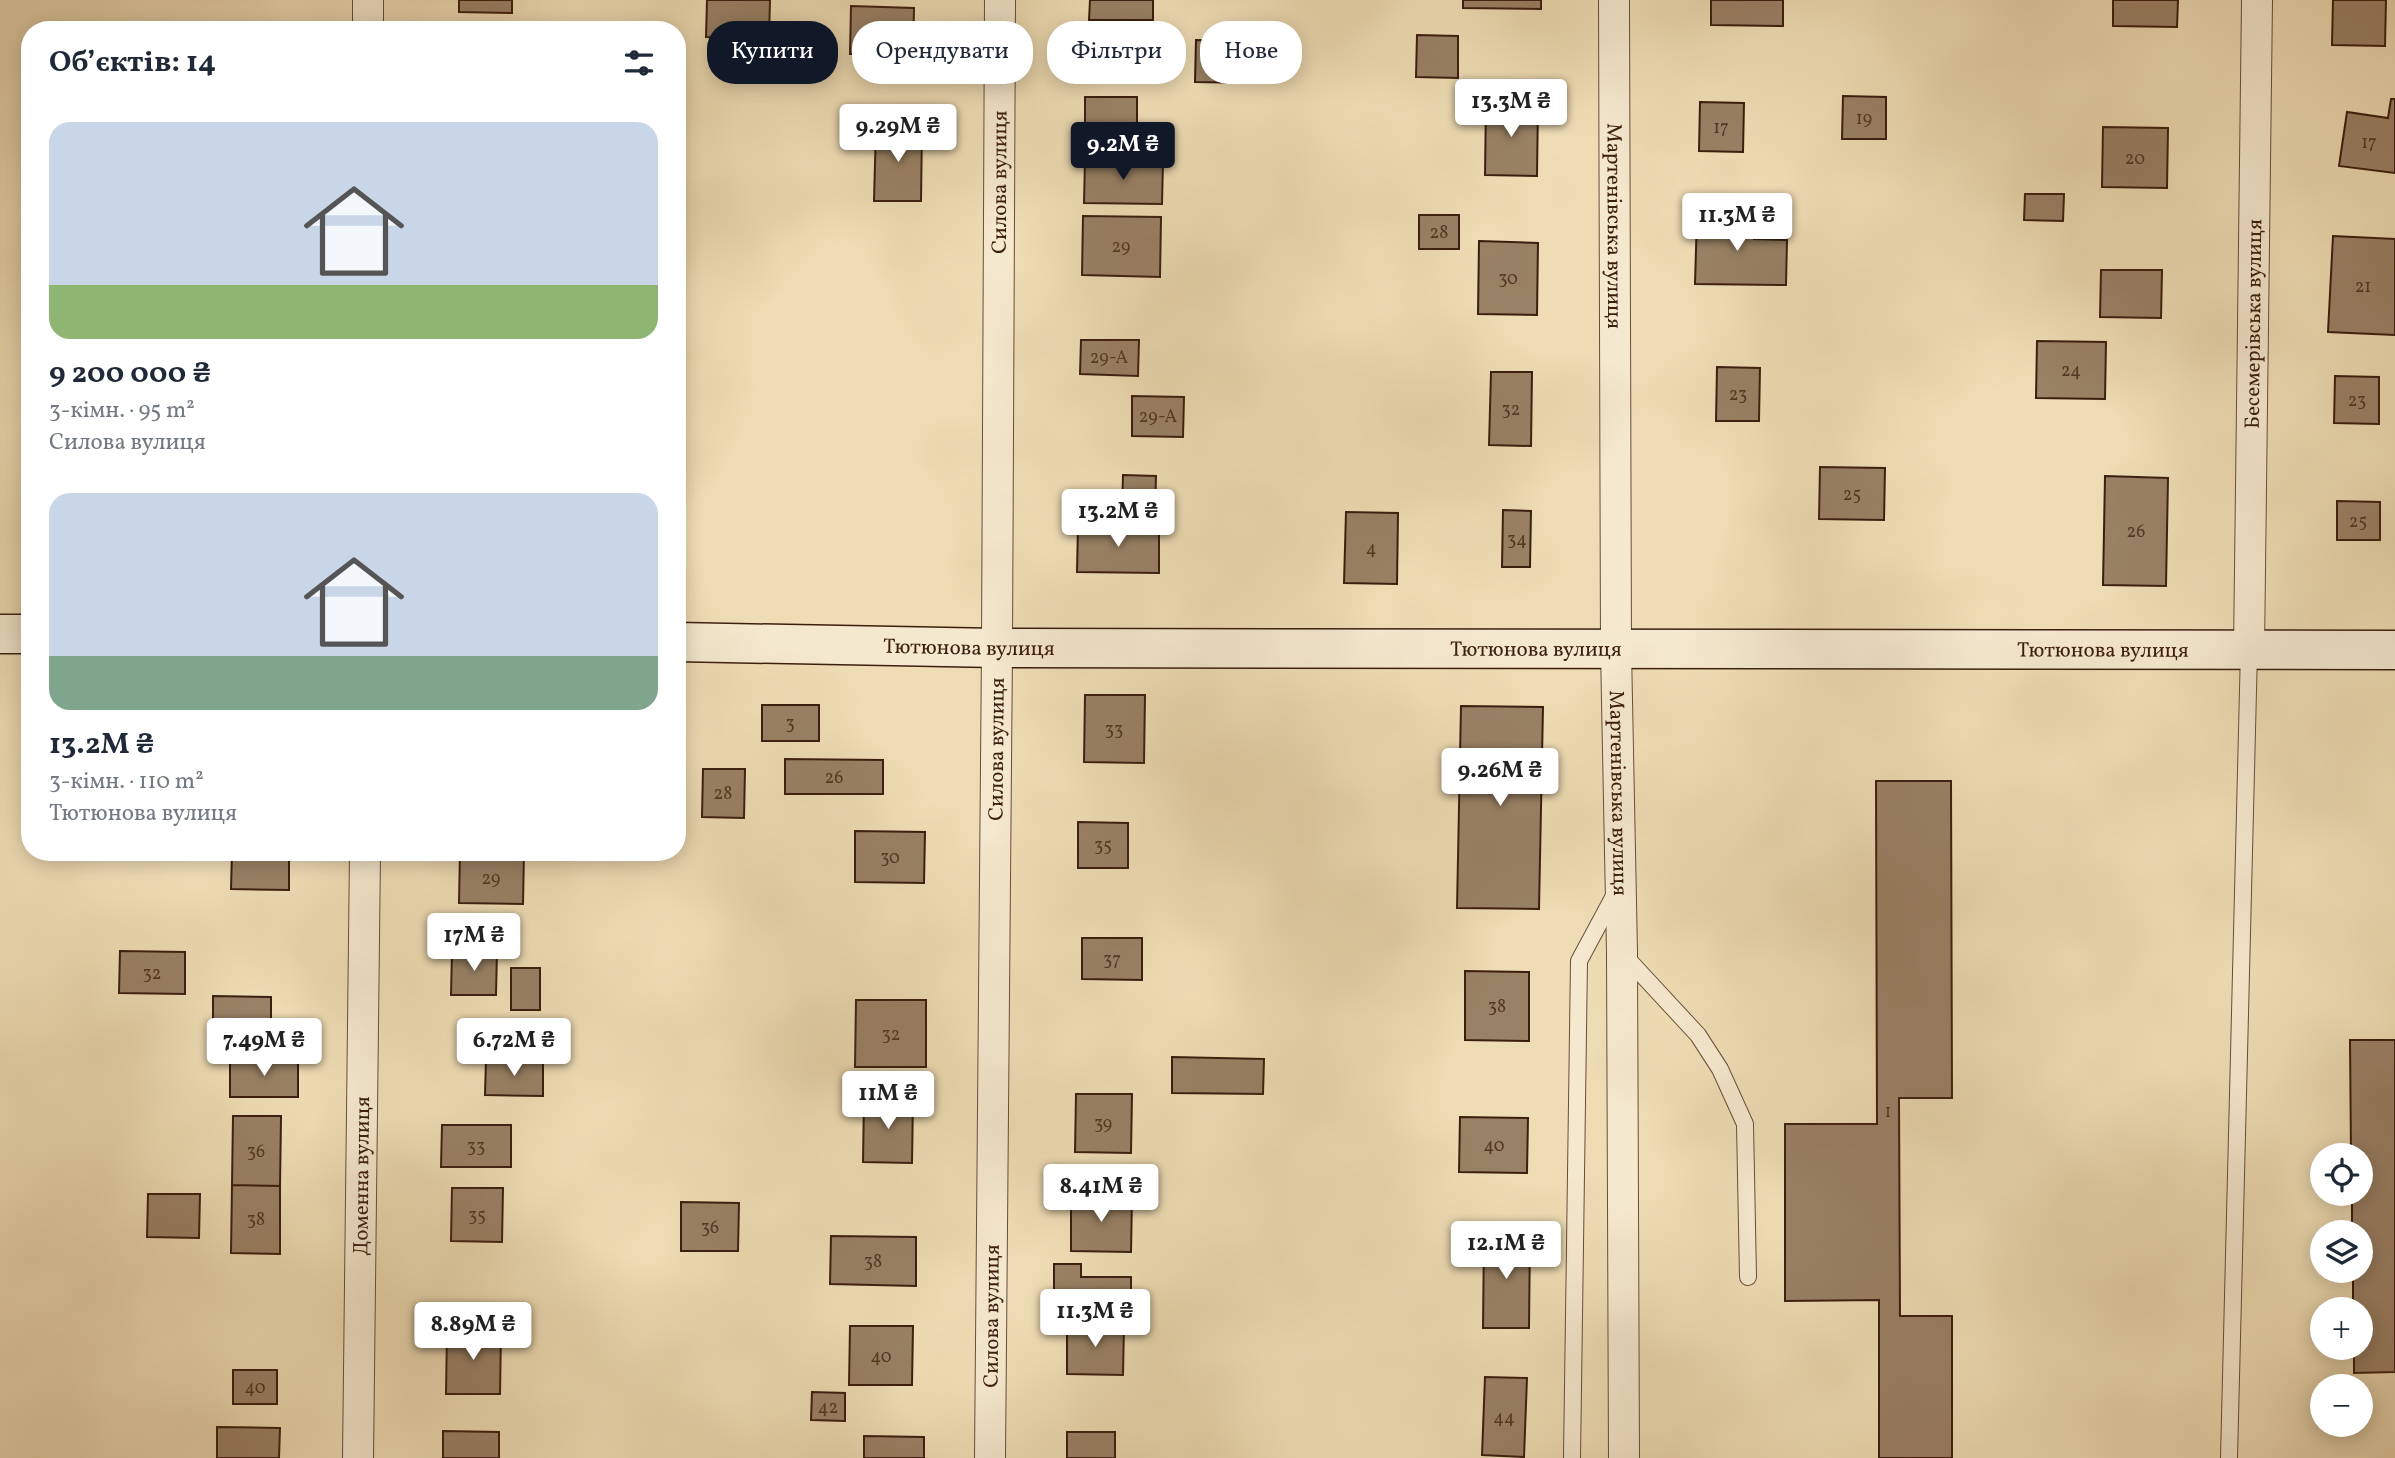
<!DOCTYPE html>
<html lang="uk">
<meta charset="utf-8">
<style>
:root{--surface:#fff;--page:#f2f2f3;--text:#1f2937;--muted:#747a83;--accent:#111827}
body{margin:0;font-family:Vollkorn,serif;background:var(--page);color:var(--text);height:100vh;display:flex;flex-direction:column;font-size:26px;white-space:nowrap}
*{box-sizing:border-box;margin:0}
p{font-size:23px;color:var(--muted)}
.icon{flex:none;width:38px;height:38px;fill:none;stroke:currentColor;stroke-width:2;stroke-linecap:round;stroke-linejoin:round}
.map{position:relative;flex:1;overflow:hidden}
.side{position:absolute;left:21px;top:21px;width:665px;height:840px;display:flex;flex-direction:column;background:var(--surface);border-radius:28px;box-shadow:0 4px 18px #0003}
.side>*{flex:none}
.top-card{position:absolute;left:707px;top:21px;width:665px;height:63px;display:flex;gap:14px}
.buttons{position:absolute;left:2310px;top:1143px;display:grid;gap:14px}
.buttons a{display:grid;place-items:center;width:63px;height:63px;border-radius:50%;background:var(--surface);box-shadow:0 4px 18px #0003;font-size:35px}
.price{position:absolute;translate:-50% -60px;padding:0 16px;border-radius:7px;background:#fff;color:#222;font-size:23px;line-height:46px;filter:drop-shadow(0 2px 4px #0008)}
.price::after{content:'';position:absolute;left:50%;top:42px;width:21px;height:16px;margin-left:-10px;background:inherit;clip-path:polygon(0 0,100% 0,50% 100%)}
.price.selected{background:var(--accent);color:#fff}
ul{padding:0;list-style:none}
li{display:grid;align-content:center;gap:14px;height:371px;padding:0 28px}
li span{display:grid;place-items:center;height:217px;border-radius:21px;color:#555}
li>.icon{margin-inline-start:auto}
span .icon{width:126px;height:126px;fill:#fffc;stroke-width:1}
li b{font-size:30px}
h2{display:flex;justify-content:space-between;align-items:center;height:84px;padding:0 28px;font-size:30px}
.chip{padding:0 24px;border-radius:28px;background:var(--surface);box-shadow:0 4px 18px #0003;font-size:24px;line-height:63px}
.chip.selected{background:var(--accent);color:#fff}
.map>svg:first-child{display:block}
</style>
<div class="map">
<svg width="2395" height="1458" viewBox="0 0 2395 1458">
<rect width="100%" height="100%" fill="#eedcb4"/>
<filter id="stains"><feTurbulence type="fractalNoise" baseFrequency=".00286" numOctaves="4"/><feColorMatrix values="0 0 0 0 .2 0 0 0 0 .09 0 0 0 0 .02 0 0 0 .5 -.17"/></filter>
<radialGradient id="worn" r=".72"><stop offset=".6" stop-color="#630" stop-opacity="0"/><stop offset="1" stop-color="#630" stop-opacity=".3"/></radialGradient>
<path fill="#998165" stroke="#3c1e0f" stroke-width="2" d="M459,0h53v13l-53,-1z
M707,0h63l-1,38 -63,-1z
M1090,0h63v20h-64z
M1463,0h78v9l-78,-1z
M1711,0h72v26l-72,-1z
M2113,0h65l-1,27 -64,-1z
M2333,0h53l-1,46 -53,-1z
M851,6l63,2 -1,47 -63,-1z
M230,25l52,1v4h-52z
M1417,35l41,1v42l-42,-1z
M1196,40l53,1 -1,42 -53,-1z
M1843,96l43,1v42h-44z
M1085,97h52v44l-52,-1z
M2391,99h4v74l-56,-7 8,-54 41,6z
M1486,101l52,2 -1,73 -52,-1z
M1700,102l44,1 -1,49 -44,-1z
M876,126l46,1 -1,74h-47z
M2103,127l65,1 -1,60 -65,-1z
M1085,160l78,2 -1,42 -78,-1z
M2025,194h39l-1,27 -39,-1z
M1419,215h40v34h-40z
M1697,215l57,1v23l33,1 -1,45 -91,-1z
M1083,216l78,1 -1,60 -78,-2z
M2333,236l62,3v96l-67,-3z
M1479,241l59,2 -1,72 -59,-1z
M2101,270h61l-1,48 -61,-1z
M1081,340h58l-1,36 -58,-2z
M2037,341l69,1 -1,57 -69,-1z
M1717,367l43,1 -1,53h-43z
M1491,372h41l-1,74 -42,-1z
M2335,376l44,1v47l-45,-1z
M1132,396l52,1 -1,40 -51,-1z
M1820,467l65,1 -1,52 -65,-1z
M1123,475l33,1 -1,35 -33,-1z
M2105,476l63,2 -2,108 -63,-1z
M2337,501l43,1v38h-43z
M1503,510l28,1 -1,56h-28z
M1346,512l52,1 -1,71 -53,-1z
M1078,525l81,1v47l-82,-1z
M1085,695h60l-1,68 -60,-1z
M762,705h57v36h-57z
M1461,706l82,1 -4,202 -82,-1z
M785,759l98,1v34h-98z
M703,769h42l-1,49 -42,-1z
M1876,781h75l1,317h-53l1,218h52v142h-73v-158l-94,1v-177h92z
M1078,822l50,1v45h-50z
M855,831l70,1 -1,51 -69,-1z
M232,852h57v38l-58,-1z
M460,852h64l-1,52 -64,-1z
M1082,938h60v42l-60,-1z
M120,951l65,1v42l-66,-1z
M452,951h45l-1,44h-45z
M511,968h29v42h-29z
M1465,971l64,1v69l-64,-1z
M213,996l58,1v34h-58z
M856,1000h70v67h-71z
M2350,1040h45v332l-41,1v-25h7v-39h-8v-39h8v-38h-9v-38h9v-39h-10z
M1172,1057l92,2 -1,35 -91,-1z
M230,1059l68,1v37h-68z
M486,1059l57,1v36l-58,-1z
M1076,1094h56l-1,59 -56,-1z
M864,1099l49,1 -1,63 -49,-1z
M233,1116h48l-1,70 -48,-1z
M1460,1117l68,1 -1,55 -68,-1z
M442,1125h69v42h-70z
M232,1185l48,1v68l-49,-1z
M452,1188h51l-1,54 -51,-1z
M148,1194h52l-1,44 -52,-1z
M1071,1196l61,1 -1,55 -60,-1z
M681,1202l58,1 -1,48h-57z
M1484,1234h46l-1,94h-46z
M831,1236l85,1v49l-86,-2z
M1054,1264h27v13h50v25l-77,-1z
M1067,1324l57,1 -1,50 -56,-1z
M850,1326h63l-1,59h-63z
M447,1330l54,1 -1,63h-54z
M233,1370h44v34h-44z
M1485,1377l42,1 -3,79 -42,-2z
M812,1392l33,1v28l-34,-1z
M217,1427l63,1 -1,30h-62z
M443,1431l56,1v26h-56z
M1067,1432h48v26h-48z
M864,1436l60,1v21h-60z"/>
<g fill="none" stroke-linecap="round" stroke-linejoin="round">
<defs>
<path id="lane" d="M1623,954l75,81 22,34 25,55 3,153
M1572,1458l7,-497 36,-67
M2229,1458l20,-808"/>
<g id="street">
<path d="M368,0v30"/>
<path id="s1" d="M1614,0l2,650 6,302 2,506"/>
<path id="s2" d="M2249,650l8,-650"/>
<path id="s3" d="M358,1458l7,-606"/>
<path id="s4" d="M990,1458l7,-810 3,-648"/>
</g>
<g id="secondary">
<path d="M0,634h30"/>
<path id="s5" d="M677,642l320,6 1398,2"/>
</g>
</defs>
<use href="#lane" stroke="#684e38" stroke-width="18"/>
<use href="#street" stroke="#684e38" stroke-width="32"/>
<use href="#secondary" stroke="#3c1e0f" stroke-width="41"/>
<use href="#lane" stroke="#f4e8ce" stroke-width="16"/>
<use href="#street" stroke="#f4e8ce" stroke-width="30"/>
<use href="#secondary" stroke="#f4e8ce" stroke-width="38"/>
</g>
<g text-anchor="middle" stroke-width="7" stroke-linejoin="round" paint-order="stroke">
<g font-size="18" fill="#533724">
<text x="1864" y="124">19</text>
<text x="1721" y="133">17</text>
<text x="2369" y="148">17</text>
<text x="2135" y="164">20</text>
<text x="1439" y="238">28</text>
<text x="1121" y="252">29</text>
<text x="1508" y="284">30</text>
<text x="2363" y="292">21</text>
<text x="1109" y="363">29-А</text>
<text x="2071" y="376">24</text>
<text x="1738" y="400">23</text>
<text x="2357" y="406">23</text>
<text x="1511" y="415">32</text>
<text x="1158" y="422">29-А</text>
<text x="1852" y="500">25</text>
<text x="2358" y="527">25</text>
<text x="2136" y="537">26</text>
<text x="1517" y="545">34</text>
<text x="1371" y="554">4</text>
<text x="790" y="729">3</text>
<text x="1114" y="735">33</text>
<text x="834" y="783">26</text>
<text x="723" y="799">28</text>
<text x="1103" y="851">35</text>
<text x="890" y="863">30</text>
<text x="491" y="884">29</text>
<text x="1112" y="965">37</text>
<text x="152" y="979">32</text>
<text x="1497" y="1012">38</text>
<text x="891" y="1040">32</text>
<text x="1888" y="1117">1</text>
<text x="1103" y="1129">39</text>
<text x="1494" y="1151">40</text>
<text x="476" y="1152">33</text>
<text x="256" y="1157">36</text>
<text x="477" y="1221">35</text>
<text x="256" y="1225">38</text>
<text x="710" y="1233">36</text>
<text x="873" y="1267">38</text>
<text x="881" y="1362">40</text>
<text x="255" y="1393">40</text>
<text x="828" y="1413">42</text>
<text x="1504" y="1423">44</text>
</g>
<g font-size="21" fill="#3c1e0f" stroke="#f4e8ce">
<text dy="7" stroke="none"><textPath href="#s4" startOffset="1276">Силова вулиця</textPath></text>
<text dy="7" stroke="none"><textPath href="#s1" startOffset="226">Мартенівська вулиця</textPath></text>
<text dy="7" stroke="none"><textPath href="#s2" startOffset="326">Бесемерівська вулиця</textPath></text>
<text dy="7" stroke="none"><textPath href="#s5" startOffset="292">Тютюнова вулиця</textPath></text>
<text dy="7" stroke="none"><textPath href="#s5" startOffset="859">Тютюнова вулиця</textPath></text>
<text dy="7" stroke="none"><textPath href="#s5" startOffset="1426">Тютюнова вулиця</textPath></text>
<text dy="7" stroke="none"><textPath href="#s4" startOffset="709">Силова вулиця</textPath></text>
<text dy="7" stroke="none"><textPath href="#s1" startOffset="793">Мартенівська вулиця</textPath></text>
<text dy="7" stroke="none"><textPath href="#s3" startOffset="282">Доменна вулиця</textPath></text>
<text dy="7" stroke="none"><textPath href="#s4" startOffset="142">Силова вулиця</textPath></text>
</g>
</g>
<rect width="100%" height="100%" filter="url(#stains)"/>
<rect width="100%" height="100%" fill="url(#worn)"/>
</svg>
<div class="buttons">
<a><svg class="icon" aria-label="locate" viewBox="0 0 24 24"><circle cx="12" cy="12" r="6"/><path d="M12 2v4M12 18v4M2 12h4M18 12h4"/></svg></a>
<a><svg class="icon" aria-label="layers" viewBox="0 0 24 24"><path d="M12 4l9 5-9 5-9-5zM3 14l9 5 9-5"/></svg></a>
<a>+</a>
<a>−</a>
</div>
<b class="price" style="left:1511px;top:139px">13.3M ₴</b>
<b class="price" style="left:898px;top:164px">9.29M ₴</b>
<b class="price selected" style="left:1123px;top:182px">9.2M ₴</b>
<b class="price" style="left:1737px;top:253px">11.3M ₴</b>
<b class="price" style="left:1118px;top:549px">13.2M ₴</b>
<b class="price" style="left:1500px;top:808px">9.26M ₴</b>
<b class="price" style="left:474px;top:973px">17M ₴</b>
<b class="price" style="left:264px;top:1078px">7.49M ₴</b>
<b class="price" style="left:514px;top:1078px">6.72M ₴</b>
<b class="price" style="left:888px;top:1131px">11M ₴</b>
<b class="price" style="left:1101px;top:1224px">8.41M ₴</b>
<b class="price" style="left:1506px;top:1281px">12.1M ₴</b>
<b class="price" style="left:1095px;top:1349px">11.3M ₴</b>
<b class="price" style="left:473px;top:1362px">8.89M ₴</b>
<div class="top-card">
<a class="chip selected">Купити</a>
<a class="chip">Орендувати</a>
<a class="chip">Фільтри</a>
<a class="chip">Нове</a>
</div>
<section class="side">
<h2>Об’єктів: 14<svg class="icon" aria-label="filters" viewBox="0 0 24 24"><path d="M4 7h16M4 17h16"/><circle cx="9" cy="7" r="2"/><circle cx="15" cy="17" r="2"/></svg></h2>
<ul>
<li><span style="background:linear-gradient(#c9d6e8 75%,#8fb573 0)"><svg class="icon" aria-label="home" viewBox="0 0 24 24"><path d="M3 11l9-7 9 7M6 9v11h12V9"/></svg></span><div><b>9 200 000 ₴</b><p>3-кімн. · 95 m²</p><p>Силова вулиця</p></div></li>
<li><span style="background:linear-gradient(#c9d6e8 75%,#7fa58c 0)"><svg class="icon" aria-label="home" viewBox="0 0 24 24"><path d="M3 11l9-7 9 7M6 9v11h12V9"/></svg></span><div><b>13.2M ₴</b><p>3-кімн. · 110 m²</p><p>Тютюнова вулиця</p></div></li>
</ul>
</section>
</div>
